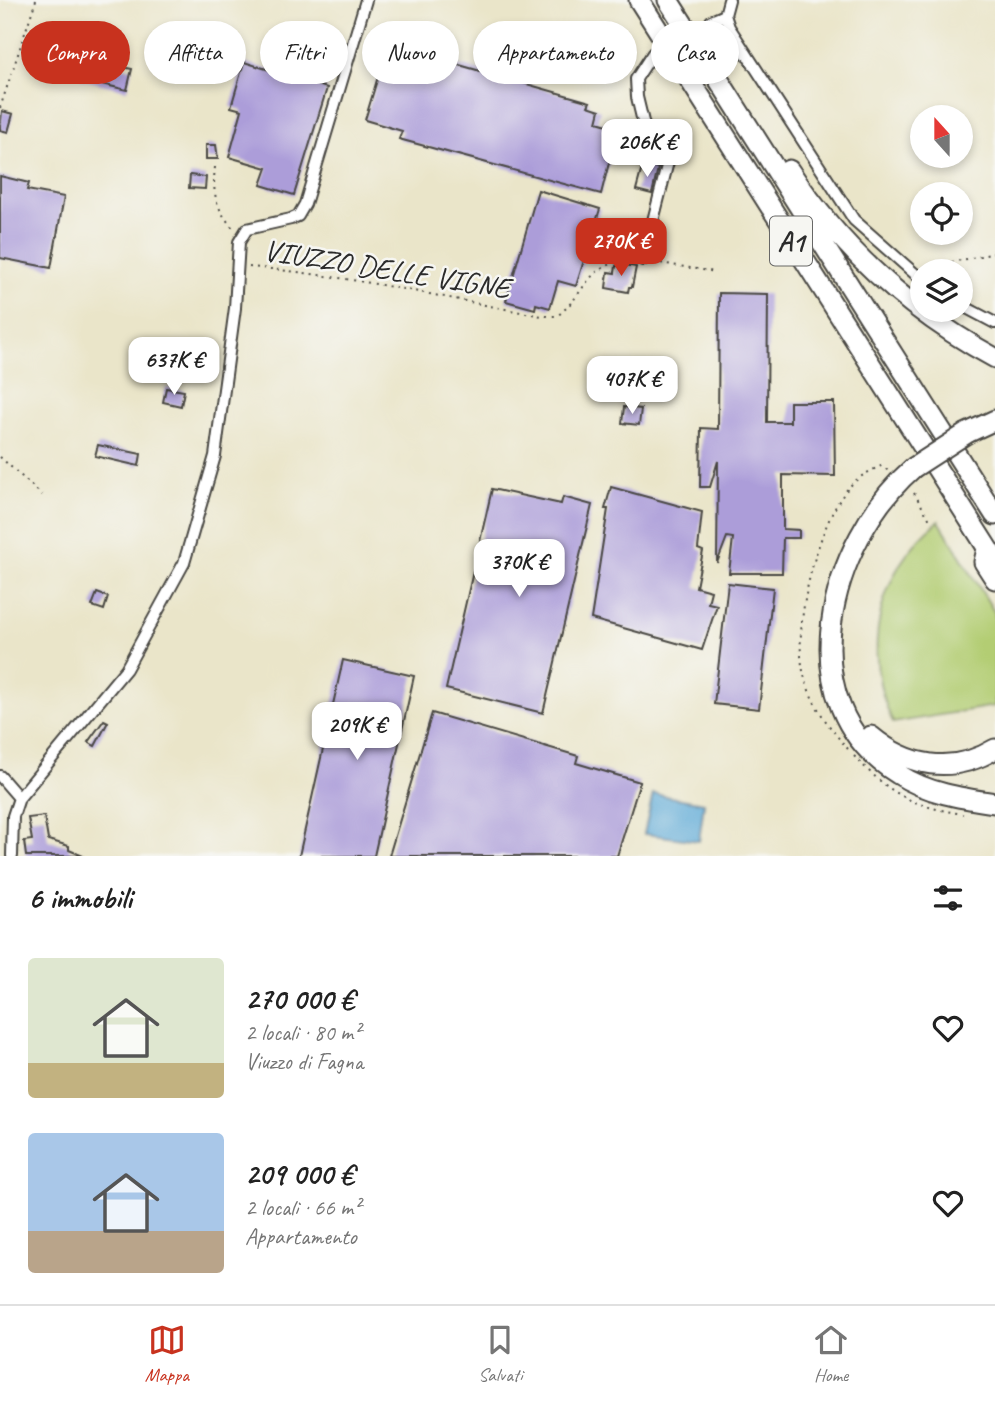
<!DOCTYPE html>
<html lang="it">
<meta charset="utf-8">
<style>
:root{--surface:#fff;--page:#f6f6f6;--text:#222;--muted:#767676;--line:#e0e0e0;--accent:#c8321e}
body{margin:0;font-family:Caveat,sans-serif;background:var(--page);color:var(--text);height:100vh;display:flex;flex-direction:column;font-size:26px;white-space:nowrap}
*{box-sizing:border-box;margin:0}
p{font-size:23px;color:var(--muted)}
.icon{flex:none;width:38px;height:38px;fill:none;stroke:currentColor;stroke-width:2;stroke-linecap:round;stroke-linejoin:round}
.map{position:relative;height:856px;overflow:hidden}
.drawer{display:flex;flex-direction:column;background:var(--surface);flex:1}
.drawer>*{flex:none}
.banner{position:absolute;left:21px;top:21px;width:954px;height:63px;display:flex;gap:14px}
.needle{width:46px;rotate:339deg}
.fabs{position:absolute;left:910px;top:105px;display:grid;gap:14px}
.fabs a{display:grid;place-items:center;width:63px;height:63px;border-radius:50%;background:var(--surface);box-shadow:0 4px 10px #0003;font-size:35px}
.price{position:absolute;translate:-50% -60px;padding:0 16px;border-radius:14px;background:#fff;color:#222;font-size:23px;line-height:46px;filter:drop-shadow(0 2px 4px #0008)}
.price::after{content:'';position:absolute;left:50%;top:42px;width:21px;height:16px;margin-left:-10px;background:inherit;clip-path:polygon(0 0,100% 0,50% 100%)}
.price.selected{background:var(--accent);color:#fff}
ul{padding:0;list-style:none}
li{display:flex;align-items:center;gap:21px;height:175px;padding:0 28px}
li span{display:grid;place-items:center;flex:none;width:196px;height:140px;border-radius:7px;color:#555}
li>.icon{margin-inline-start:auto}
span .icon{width:84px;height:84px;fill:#fffc;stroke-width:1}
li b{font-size:30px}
h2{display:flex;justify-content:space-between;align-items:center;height:84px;padding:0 28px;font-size:30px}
.pill{padding:0 24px;border-radius:32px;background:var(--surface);box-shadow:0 4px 10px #0003;font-size:24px;line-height:63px}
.pill.selected{background:var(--accent);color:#fff}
.tabs{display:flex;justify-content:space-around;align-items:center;height:98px;border-top:2px solid var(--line);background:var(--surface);font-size:19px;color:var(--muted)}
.tabs a{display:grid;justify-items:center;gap:4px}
.tabs .selected{color:var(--accent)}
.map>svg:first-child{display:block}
</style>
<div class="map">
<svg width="995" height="856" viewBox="0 0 995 856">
<rect width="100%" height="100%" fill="#f6f6f2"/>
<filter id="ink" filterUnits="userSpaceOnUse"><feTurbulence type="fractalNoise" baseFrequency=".0143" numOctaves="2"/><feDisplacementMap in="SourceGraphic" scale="14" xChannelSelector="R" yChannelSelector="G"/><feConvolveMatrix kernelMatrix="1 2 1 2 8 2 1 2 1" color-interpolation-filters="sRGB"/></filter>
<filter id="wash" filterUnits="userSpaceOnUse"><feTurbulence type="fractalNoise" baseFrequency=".00686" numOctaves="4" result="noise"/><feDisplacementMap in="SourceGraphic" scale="28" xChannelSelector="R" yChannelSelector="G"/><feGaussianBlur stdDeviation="1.57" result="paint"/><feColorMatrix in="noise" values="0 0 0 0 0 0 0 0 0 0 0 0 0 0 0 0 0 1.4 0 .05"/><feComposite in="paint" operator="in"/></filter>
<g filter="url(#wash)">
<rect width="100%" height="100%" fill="#eae5c9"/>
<path fill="#b3cd73" stroke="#6f7c4f" stroke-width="2" d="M939,521l56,92v93l-102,17c-32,-71 -17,-152 46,-202z"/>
<path fill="#5faad7" stroke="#456a81" stroke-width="2" d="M653,794l51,9 -5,38 -55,-7z"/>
<g id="blocks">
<path fill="#ac9dd9" d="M424,55l166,47 -2,4 12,4 -3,12 21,6 -17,66 -202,-55 3,-8 -37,-11 18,-60 36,11z
M85,59l47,10 -5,21 -47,-11z
M244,62l83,26 -33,107 -33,-10 6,-17 -38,-11 13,-47 -11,-3z
M2,111l11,3 -5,18 -8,-2z
M206,145h10l2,14h-12z
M643,164l15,4 -6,26 -16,-4z
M190,175l16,2 -1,12 -16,-1z
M0,176l29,7 -2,7 37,7 -13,71 -51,-10z
M538,190l62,19 -24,77 -18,-5 -8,27 -14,-4 -1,5 -29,-8z
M625,265l11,2 -4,20h-3l-1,5 -22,-4 2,-16 7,1 1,-7z
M719,293l49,1 -1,128h23v-20h44l1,74 -52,-1v54l16,1v8h-16l-1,35h-53l4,-35 -6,-1 -10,26 1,-102 -8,26h-10l1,-59 17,1z
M166,388l18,3 -3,15 -18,-4z
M624,407l17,2 -2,16 -17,-2z
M98,445l43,9 -2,12 -44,-10z
M611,487l91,25 -4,37 5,2 -7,36 15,4 -3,12 9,2 -15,45 -111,-31 17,-110h-3z
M492,489l69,15 2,-7 29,8 -49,208 -97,-24z
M728,583l45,5 -14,121 -45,-5z
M97,593l11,4 -4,13 -12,-4z
M343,660l71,16 -40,180h-75z
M432,713l146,43 -2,7 64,19 -23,74h-228z
M104,720l4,2 -13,24 -7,-4z
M44,816l4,24 21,6v4l14,6h-57l-2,-15 8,-1 -4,-22z"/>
</g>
</g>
<g filter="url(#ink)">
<use href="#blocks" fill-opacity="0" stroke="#484743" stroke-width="2"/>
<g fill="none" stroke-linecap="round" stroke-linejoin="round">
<path stroke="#c4c0a9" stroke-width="10" stroke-dasharray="10 5" stroke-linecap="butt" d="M653,53l58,-32"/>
<defs>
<path id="street" d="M729,0l-4,15 4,12 125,193 68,60
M711,21l14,-6
M643,260l27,-106 -26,-28 -7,-29 -1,-18 17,-26
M961,305l34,18
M0,776l19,22
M12,856l1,-40 6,-18 107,-129 58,-106 31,-107 20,-148 4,-66 8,-13 44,-10 7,-3 7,-12 61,-204"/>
<path id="highway" d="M639,0l356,560
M668,0l327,515
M789,170c53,80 121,142 206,188
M967,433l28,-13
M913,468c-84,74 -128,236 -15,306 29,19 63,24 97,29
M987,549l-3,13 11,17
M871,736c37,31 81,39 124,13"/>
</defs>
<use href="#street" stroke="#484743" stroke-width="14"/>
<use href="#highway" stroke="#484743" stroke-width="23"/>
<path stroke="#484743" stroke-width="2" stroke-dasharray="2 5" stroke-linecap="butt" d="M0,108l36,-108
M215,167c-3,26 1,42 18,61
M654,262l61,10
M249,267c99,8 196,31 293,49h15c34,-27 24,-48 74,-57
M924,268l71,-15
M0,457l42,38
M914,493l16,27
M848,749c-21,-24 -41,-51 -46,-84 -7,-46 14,-132 41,-170 10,-15 22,-22 38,-29l8,5
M854,756c36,38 57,50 109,58"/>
<use href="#street" stroke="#fff" stroke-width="10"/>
<use href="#highway" stroke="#fff" stroke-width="19"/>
<defs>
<path id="highway-bridge" d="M913,468l54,-35"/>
</defs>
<use href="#highway-bridge" stroke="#484743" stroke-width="23" stroke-linecap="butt"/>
<use href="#highway-bridge" stroke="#fff" stroke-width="19"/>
</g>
</g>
<g text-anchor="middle" stroke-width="5" stroke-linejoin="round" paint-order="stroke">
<rect fill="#f6f6f2" stroke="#686867" stroke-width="2" x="770" y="216.5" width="42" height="49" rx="5"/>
<g font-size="28" font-weight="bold" fill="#2b2b2b">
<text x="791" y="251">A1</text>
</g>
<g font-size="30" fill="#2b2b2b" stroke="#f6f6f2">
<text transform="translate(387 269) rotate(9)" y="10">VIUZZO DELLE VIGNE</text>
</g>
</g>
</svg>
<div class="fabs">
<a><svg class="needle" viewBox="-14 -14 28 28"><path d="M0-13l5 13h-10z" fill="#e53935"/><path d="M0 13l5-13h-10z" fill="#767676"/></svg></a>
<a><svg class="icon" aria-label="locate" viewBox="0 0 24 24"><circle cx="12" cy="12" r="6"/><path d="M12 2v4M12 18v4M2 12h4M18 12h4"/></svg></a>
<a><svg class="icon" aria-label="layers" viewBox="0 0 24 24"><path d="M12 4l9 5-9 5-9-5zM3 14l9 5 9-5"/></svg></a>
</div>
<b class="price" style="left:647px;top:179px">206K €</b>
<b class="price selected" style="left:621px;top:278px">270K €</b>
<b class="price" style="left:174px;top:397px">637K €</b>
<b class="price" style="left:632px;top:416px">407K €</b>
<b class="price" style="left:519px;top:599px">370K €</b>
<b class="price" style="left:357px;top:762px">209K €</b>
<div class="banner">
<a class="pill selected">Compra</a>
<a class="pill">Affitta</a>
<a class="pill">Filtri</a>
<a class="pill">Nuovo</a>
<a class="pill">Appartamento</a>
<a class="pill">Casa</a>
</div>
</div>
<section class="drawer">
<h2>6 immobili<svg class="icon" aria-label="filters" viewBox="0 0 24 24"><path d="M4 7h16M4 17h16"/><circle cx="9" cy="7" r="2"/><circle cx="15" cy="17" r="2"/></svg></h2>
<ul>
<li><span style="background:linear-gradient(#dfe7d0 75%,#c2b280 0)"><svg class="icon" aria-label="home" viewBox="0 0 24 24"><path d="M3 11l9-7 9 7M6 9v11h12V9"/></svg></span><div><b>270 000 €</b><p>2 locali · 80 m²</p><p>Viuzzo di Fagna</p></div><svg class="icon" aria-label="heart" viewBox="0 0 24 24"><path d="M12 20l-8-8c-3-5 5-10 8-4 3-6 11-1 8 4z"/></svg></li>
<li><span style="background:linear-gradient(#a9c7e8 70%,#b9a48a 0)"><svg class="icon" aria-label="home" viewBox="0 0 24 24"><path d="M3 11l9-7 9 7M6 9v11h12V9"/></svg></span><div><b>209 000 €</b><p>2 locali · 66 m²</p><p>Appartamento</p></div><svg class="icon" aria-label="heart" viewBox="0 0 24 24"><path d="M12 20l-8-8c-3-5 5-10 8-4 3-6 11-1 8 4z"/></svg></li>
</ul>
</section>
<nav class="tabs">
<a class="selected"><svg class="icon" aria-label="map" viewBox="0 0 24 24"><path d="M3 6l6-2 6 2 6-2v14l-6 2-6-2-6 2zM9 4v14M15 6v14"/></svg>Mappa</a>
<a><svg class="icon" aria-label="saved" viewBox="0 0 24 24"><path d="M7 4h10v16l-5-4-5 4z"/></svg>Salvati</a>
<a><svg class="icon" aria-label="home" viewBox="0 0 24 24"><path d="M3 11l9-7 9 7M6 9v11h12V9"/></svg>Home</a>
</nav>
